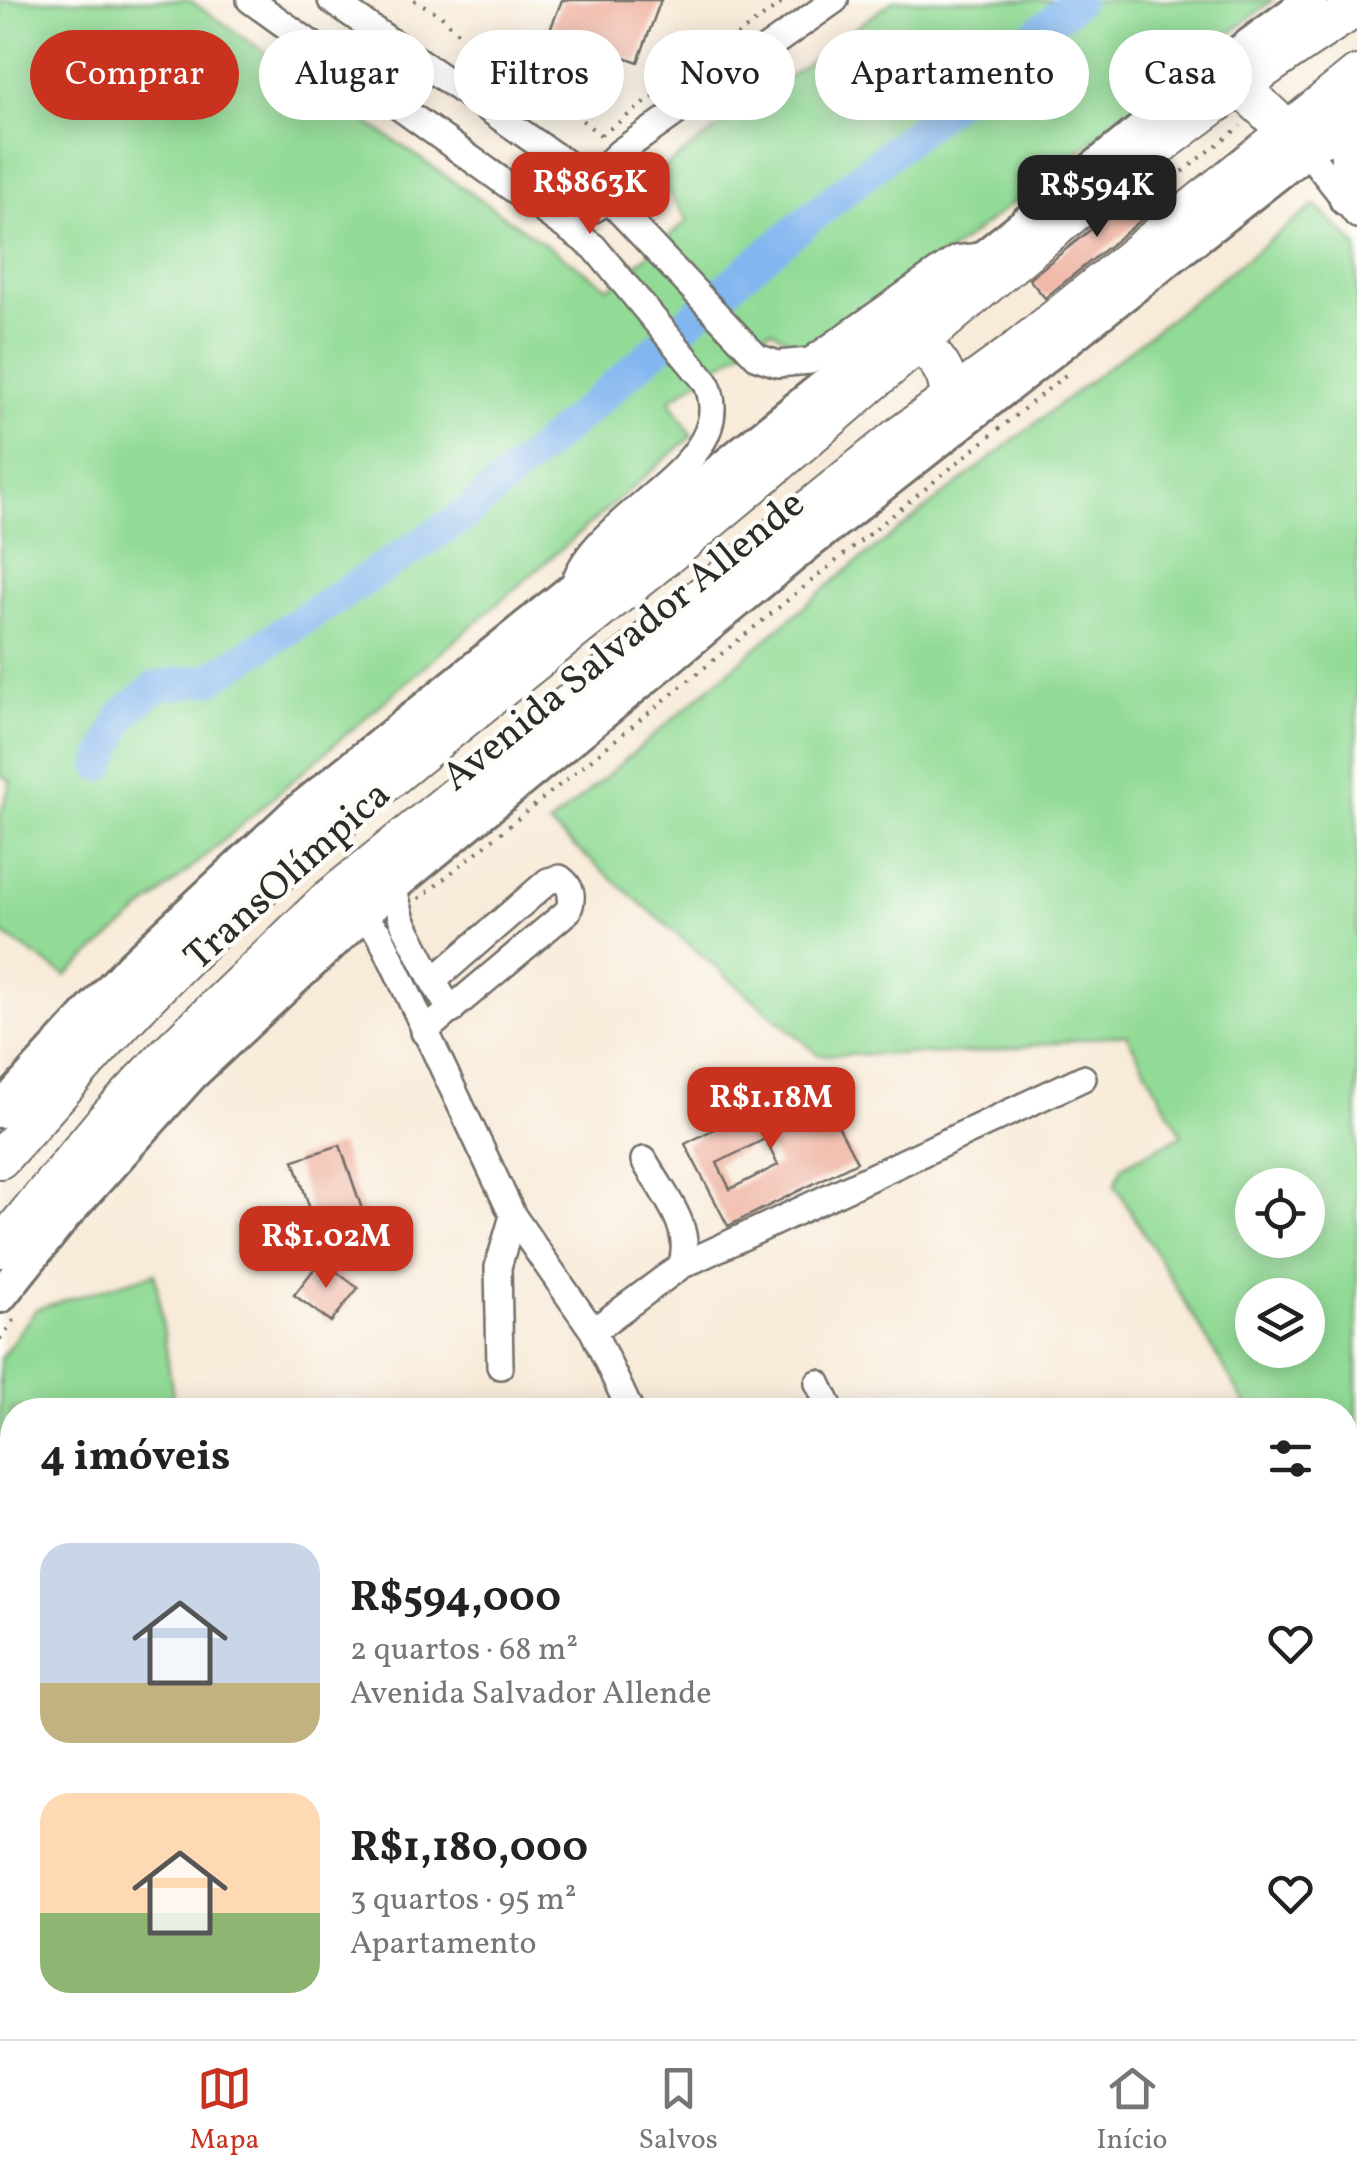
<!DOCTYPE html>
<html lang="pt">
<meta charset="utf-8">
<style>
:root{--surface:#fff;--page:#f2f2f2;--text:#222;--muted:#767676;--line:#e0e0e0;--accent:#c8321e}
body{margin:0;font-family:Vollkorn,serif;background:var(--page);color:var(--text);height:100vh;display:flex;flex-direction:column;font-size:38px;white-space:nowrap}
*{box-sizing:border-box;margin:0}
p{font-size:32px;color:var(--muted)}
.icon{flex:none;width:55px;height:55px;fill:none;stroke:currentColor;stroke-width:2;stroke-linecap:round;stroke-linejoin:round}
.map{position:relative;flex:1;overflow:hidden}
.details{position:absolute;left:0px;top:1398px;width:1358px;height:642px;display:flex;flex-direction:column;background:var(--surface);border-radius:40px 40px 0 0;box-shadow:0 5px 25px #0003}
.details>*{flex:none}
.guide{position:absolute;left:30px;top:30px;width:1298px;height:90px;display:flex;gap:20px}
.tools{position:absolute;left:1235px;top:1168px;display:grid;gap:20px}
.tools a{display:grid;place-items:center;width:90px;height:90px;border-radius:50%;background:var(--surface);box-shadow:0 5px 25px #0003;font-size:50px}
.price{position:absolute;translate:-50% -85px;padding:0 22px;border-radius:20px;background:var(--accent);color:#fff;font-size:32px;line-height:65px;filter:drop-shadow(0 2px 5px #0008)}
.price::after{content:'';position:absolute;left:50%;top:60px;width:30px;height:22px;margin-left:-15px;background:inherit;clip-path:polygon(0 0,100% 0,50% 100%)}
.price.on{background:#222;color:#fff}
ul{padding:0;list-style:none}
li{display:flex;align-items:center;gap:30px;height:250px;padding:0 40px}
li span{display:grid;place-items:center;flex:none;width:280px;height:200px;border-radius:30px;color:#555}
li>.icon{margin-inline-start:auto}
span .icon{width:120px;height:120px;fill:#fffc;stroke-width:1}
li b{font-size:42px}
h2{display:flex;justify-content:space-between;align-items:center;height:120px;padding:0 40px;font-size:42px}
.pill{padding:0 35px;border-radius:45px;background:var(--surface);box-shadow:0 5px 25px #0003;font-size:35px;line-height:90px}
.pill.on{background:var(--accent);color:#fff}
.tabs{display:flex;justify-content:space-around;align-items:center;height:140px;border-top:2px solid var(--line);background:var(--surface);font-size:28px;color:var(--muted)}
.tabs a{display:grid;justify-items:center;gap:5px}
.tabs .on{color:var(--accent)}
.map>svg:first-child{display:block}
</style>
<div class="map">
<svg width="1357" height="2039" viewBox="0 0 1357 2039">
<rect width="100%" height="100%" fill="#fdfcf7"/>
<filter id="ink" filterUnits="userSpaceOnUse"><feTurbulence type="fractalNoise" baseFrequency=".01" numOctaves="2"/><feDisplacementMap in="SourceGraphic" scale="20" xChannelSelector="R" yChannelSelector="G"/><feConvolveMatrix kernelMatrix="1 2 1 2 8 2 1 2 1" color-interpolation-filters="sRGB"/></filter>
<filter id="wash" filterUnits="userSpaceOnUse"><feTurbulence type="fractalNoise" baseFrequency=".0048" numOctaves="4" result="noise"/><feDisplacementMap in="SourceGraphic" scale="40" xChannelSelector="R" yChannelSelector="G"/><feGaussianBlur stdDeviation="2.25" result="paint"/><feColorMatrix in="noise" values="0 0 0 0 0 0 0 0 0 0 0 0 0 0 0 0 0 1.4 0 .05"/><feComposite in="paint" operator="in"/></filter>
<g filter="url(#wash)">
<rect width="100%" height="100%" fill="#f8ebd9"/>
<path fill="#92db96" stroke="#5e8360" stroke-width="2.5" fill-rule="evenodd" d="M0,0h189l420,288 79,-68 -33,-46 239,-174h379l-447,348h-25l-30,-19 -101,71 22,36 -626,540 -66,-44v-117l11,-34 -11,-6z
M1315,205l42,41v1757l-12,2v-595h-96l-134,-225 7,-19 60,-31 -56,-101 -155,19 -152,2 -270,-230 292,-250zM1308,1185v55h-56v-55zM1308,1295v55h-56v-55z
M155,1273l20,137h-163v618h1212l-61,11h-1163v-680l36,-50z"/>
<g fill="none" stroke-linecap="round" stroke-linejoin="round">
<path stroke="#82b6f0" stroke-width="32" d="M101,765l22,-51 34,-28 54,-7 254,-164 280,-243 332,-272"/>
</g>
<g id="blocks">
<path fill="#eeac9a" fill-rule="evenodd" d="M562,0h99l-23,62 -88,-32z
M1150,182l16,18 -121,98 -16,-19z
M813,1078l44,84 -129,64 -43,-82zM765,1139l13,26 -48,24 -13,-26z
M340,1145l23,67 -47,16 -22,-68z
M321,1260l37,28 -27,34 -37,-27z"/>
</g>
</g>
<g filter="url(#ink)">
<use href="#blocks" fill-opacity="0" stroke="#736e68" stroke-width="2.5"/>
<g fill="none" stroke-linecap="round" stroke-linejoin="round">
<defs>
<path id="minor" d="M250,0l344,247 112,135c38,84 -114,130 -133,205
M331,0l259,180 167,177 21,7 32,-3 146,-102 24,-3
M1306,150l51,65
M590,180l30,-28 215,-152
M548,210l46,-1 17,-10
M393,886l9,34 31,61
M361,914l19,21 133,281 80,115 37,79
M424,1032l144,-121c6,-15 4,-24 -8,-33l-12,3 -115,100 18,30
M681,1266l402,-188
M593,1331l88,-65c14,-38 -19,-73 -37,-106
M500,1366l-2,-99 15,-51
M818,1383l13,27"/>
<path id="major" d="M1346,199l1,-44 10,-42
M0,1111l130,-143 167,-156 921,-744 93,-68
M0,1296l65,-81 127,-141 201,-188 414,-342 550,-433"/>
<path id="highway" d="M1233,91l16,4 40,37 33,6
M891,339c43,2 69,40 53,80
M0,1159c76,-84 149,-171 234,-247 160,-144 333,-272 498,-410 203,-171 400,-353 625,-495
M0,1248l104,-126 65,-69 160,-154 569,-462 114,-83 345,-279"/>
</defs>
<use href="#minor" stroke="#736e68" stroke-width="30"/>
<use href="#major" stroke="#736e68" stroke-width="38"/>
<use href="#highway" stroke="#736e68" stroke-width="42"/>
<path stroke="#736e68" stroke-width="4" stroke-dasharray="2.5 8" stroke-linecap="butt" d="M414,0l27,15 63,65 63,28 38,31
M601,135l185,-135
M1158,191l83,-65
M419,899l649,-526
M0,1339l18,-24"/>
<use href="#minor" stroke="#fff" stroke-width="25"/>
<use href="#major" stroke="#fff" stroke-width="32"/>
<use href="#highway" stroke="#fff" stroke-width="38"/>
</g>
</g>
<g text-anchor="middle" stroke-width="9" stroke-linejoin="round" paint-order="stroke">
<g font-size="40" fill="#2b2b2b" stroke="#fdfcf7">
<text transform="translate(622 639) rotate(-39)" y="14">Avenida Salvador Allende</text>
<text transform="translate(286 874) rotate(-42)" y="14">TransOlímpica</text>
</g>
</g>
</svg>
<div class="tools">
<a><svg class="icon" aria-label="locate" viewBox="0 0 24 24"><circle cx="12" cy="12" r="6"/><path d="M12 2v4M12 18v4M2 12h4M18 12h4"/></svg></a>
<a><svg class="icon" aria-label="layers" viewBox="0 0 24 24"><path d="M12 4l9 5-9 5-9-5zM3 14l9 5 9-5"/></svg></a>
</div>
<b class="price" style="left:590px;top:237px">R$863K</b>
<b class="price on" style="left:1097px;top:240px">R$594K</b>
<b class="price" style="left:771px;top:1152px">R$1.18M</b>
<b class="price" style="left:326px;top:1291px">R$1.02M</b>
<div class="guide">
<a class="pill on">Comprar</a>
<a class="pill">Alugar</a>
<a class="pill">Filtros</a>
<a class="pill">Novo</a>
<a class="pill">Apartamento</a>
<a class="pill">Casa</a>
</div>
<section class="details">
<h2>4 imóveis<svg class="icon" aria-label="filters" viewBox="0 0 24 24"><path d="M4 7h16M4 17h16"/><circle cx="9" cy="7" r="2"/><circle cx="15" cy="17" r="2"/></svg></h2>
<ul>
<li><span style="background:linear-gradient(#c9d6e8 70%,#c2b280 0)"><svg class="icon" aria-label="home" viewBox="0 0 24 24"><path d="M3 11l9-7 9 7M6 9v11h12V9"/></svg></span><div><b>R$594,000</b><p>2 quartos · 68 m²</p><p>Avenida Salvador Allende</p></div><svg class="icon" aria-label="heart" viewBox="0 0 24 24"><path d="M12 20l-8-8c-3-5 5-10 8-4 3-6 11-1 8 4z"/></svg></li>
<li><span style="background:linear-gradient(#ffd9b3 60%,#8fb573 0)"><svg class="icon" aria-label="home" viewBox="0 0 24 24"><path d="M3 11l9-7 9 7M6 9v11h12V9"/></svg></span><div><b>R$1,180,000</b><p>3 quartos · 95 m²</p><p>Apartamento</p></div><svg class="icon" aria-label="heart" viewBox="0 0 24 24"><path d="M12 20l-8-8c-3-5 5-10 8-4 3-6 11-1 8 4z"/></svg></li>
</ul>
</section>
</div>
<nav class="tabs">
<a class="on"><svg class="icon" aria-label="map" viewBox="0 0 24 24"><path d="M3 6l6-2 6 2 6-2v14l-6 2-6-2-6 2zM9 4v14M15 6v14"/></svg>Mapa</a>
<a><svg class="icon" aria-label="saved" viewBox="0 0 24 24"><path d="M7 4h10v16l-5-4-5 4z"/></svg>Salvos</a>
<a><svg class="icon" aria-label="home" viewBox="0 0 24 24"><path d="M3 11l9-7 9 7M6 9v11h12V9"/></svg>Início</a>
</nav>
